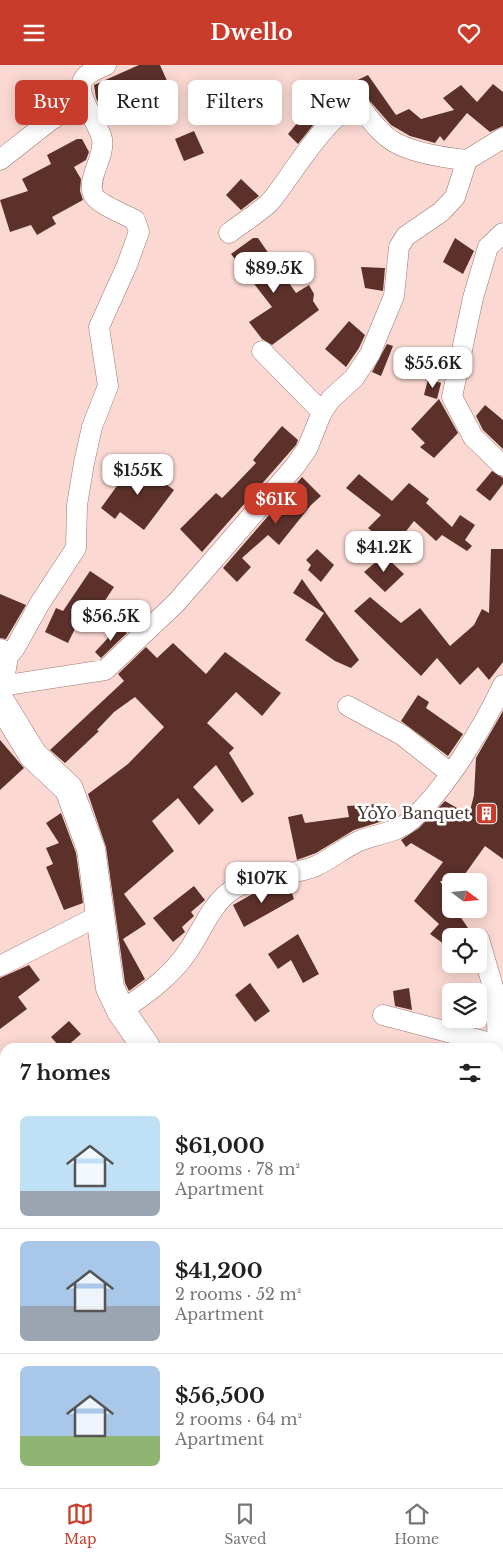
<!DOCTYPE html>
<meta charset="utf-8">
<style>
:root{--surface:#fff;--page:#f6f6f6;--text:#222;--muted:#767676;--line:#e0e0e0;--accent:#c93c2b}
body{margin:0;font-family:"Libre Baskerville",serif;background:var(--page);color:var(--text);height:100vh;display:flex;flex-direction:column;font-size:19px;white-space:nowrap}
*{box-sizing:border-box;margin:0}
p{font-size:16px;color:var(--muted)}
.icon{flex:none;width:28px;height:28px;fill:none;stroke:currentColor;stroke-width:2;stroke-linecap:round;stroke-linejoin:round}
.map{position:relative;flex:1;overflow:hidden}
.side{position:absolute;left:0px;top:978px;width:504px;height:446px;display:flex;flex-direction:column;background:var(--surface);border-radius:15px 15px 0 0;box-shadow:0 2px 12px #0003}
.side>*{flex:none}
.hud{position:absolute;left:15px;top:15px;width:474px;height:45px;display:flex;gap:10px}
.needle{width:32px;rotate:106deg}
.controls{position:absolute;left:442px;top:808px;display:grid;gap:10px}
.controls a{display:grid;place-items:center;width:45px;height:45px;border-radius:8px;background:var(--surface);box-shadow:0 2px 12px #0003;font-size:25px}
.price{position:absolute;translate:-50% -42px;padding:0 11px;border-radius:10px;background:#fff;color:#222;font-size:16px;line-height:32px;filter:drop-shadow(0 1px 2px #0008)}
.price::after{content:'';position:absolute;left:50%;top:30px;width:15px;height:11px;margin-left:-8px;background:inherit;clip-path:polygon(0 0,100% 0,50% 100%)}
.price.on{background:var(--accent);color:#fff}
ul{padding:0;list-style:none}
li{display:flex;align-items:center;gap:15px;height:125px;padding:0 20px}
li+li{border-top:1px solid var(--line)}
li span{display:grid;place-items:center;flex:none;width:140px;height:100px;border-radius:8px;color:#555}
li>.icon{margin-inline-start:auto}
span .icon{width:60px;height:60px;fill:#fffc;stroke-width:1}
li b{font-size:21px}
h2{display:flex;justify-content:space-between;align-items:center;height:60px;padding:0 20px;font-size:21px}
.tag{padding:0 18px;border-radius:8px;background:var(--surface);box-shadow:0 2px 12px #0003;font-size:18px;line-height:45px}
.tag.on{background:var(--accent);color:#fff}
header{display:flex;justify-content:space-between;align-items:center;height:65px;padding:0 20px;background:var(--accent);color:#fff;font-size:22px;font-weight:700}
.dock{display:flex;justify-content:space-around;align-items:center;height:70px;border-top:1px solid var(--line);background:var(--surface);font-size:14px;color:var(--muted)}
.dock a{display:grid;justify-items:center;gap:2px}
.dock .on{color:var(--accent)}
.map>svg:first-child{display:block}
</style>
<header><svg class="icon" aria-label="menu" viewBox="0 0 24 24"><path d="M4 6h16M4 12h16M4 18h16"/></svg>Dwello<svg class="icon" aria-label="heart" viewBox="0 0 24 24"><path d="M12 20l-8-8c-3-5 5-10 8-4 3-6 11-1 8 4z"/></svg></header>
<div class="map">
<svg width="503" height="1423" viewBox="0 0 503 1423">
<rect width="100%" height="100%" fill="#fbd9d2"/>
<path fill="#5b312a" d="M139,0h21l8,18 -51,21 3,8 -14,6 -10,-20 -2,-13z
M368,10l28,40 13,-6 12,10 33,-9 -11,-12 18,-13 16,17 16,-18 10,8v34l-13,6 -23,-19 -23,28 -4,-5 -5,7 -25,-7 -19,-11 -23,-26 -15,-2 -12,-9z
M308,45l10,9 -20,25 -10,-10z
M194,66l10,22 -20,8 -9,-22z
M77,74h5l7,13 -3,8 -12,7 7,12 -1,12 3,9 -31,17 4,7 -19,11 -6,-10 -21,7 -10,-32 28,-9 -6,-12 29,-15 -4,-9z
M241,114l18,17 -18,14 -15,-15z
M253,173h5l38,55 13,-8 5,9 -1,7 6,9 -47,35 -10,-6 -13,-17 23,-15 -41,-53z
M455,173l19,13 -11,23 -20,-12z
M361,202l24,1 -2,23 -18,-3z
M349,256l16,14 -6,13 -13,19 -21,-18z
M387,279l6,2 -12,30 -9,-4z
M428,314l13,4 -4,16 -13,-4z
M439,334l19,34 -24,25 -14,-11 5,-4 -14,-14z
M485,340l18,15v29l-20,-19 -7,-14z
M282,361l16,14 -2,5 -94,107 -22,-23 36,-36 6,5 14,-14 20,-21 -3,-3z
M135,396l39,29 -30,40 -24,-18 -5,7 -14,-11z
M492,406l11,7v6l-13,17 -14,-11z
M359,409l33,27 17,-18 20,16 -3,4 26,24 8,-12 15,10 -10,15 7,6 -5,5 -25,-16 -6,6 -22,-20 -22,28 -24,-21 13,-13 -35,-27z
M302,412l19,19 -10,9 -32,40 -11,-10 -26,23 9,9 -14,15 -14,-14z
M317,484l17,16 -13,17 -13,-12 3,-5 -5,-5z
M491,484h12v113l-14,18 -11,-13 -18,18 -23,-27 -16,18 -67,-65 16,-14 31,26 19,-15 30,38 24,-21 8,-16 7,4z
M384,490l20,19 -19,18 -21,-20z
M90,506l24,16 -16,24 -11,-7 -19,39 -23,-11 11,-24 7,3z
M302,514l57,81 -8,8 -16,-7 -30,-21 19,-27 -31,-20z
M0,529l26,11 -20,34 -6,-1z
M119,561l8,7 -26,25 -6,-6z
M173,578l33,31 19,-22 56,41 -19,23 -26,-24 -29,31 27,25 -5,5 25,41 -12,9 -26,-38 -23,22 21,23 -15,15 -21,-27 -26,23 22,30 -50,43 22,30 -23,15 22,40 -16,12 -4,-8 -19,-136 -18,-53 40,-30 36,-37 -29,-30 -21,15 -17,18 2,1 -34,32 -15,-13 74,-69 -6,-7 28,-27 11,11z
M418,630l11,7 -3,6 37,26 -15,22 -47,-35z
M503,646v148l-18,-13 -25,35h-20l11,18v10h4l13,19 -6,8h-11v13l-21,-15 9,-10 -25,-23 29,-39 -32,-19 -5,4 -5,-7 18,-12 26,-27 24,14 5,-20 2,-37z
M0,675l24,28 -24,22z
M379,739l4,17 -29,9 -38,23 -19,7 -9,-43 14,-3 3,9 44,-6 -2,-11z
M61,748l15,40 7,50 -19,7 -18,-43 7,-3 -7,-16 13,-5 -13,-20z
M289,820l5,14 -50,28 -11,-22 23,-13z
M194,821l11,14 -14,12 3,4 -12,11 3,5 -12,10 -20,-24z
M298,869l21,40 -16,9 -12,-23 -13,9 -10,-15z
M29,900l11,15 -22,17 9,12 -27,20v-51z
M250,918l20,28 -15,11 -20,-27z
M409,923l3,22 -17,-4 -2,-15z
M69,956l12,13 -15,13h-6l-9,-10z"/>
<g fill="none" stroke-linecap="round" stroke-linejoin="round">
<defs>
<path id="service" d="M499,1033l4,-9
M499,1258l4,-10
M104,1419v4
M335,1423l1,-4
M434,1423l2,-4"/>
<path id="minor" d="M0,95l51,-40 19,-12 12,-13
M229,168c13,-10 28,-19 40,-30 17,-17 66,-107 93,-94 10,13 21,28 36,35 18,9 49,14 69,16
M503,168l-15,14 -15,51 -21,99 21,40 30,29
M262,286l60,61
M3,597l12,-14 25,-45 36,-55 1,-43 7,-42 8,-36 16,-41 -9,-59 28,-62 12,-33 -4,-12c-9,-5 -38,-16 -42,-26 -6,-17 12,-36 9,-55 -3,-16 -26,-41 -20,-57 3,-9 16,-13 24,-17
M0,621l105,-16 71,-67 119,-137 12,-17 15,-37 9,-13 23,-21 16,-24 24,-58 5,-49 7,-11 35,-24 14,-15 12,-37 36,-22
M348,641l54,29 48,38
M479,874l17,58 2,50
M0,901l100,-51
M121,946c25,-17 50,-34 67,-60 14,-20 23,-47 44,-61 25,-16 58,-13 84,-24 15,-7 28,-18 43,-25 17,-7 38,-8 52,-21 35,-31 72,-93 92,-135
M383,950l115,30
M0,1097l5,3
M499,1303l4,3
M0,1408l5,6
M454,1423v-4"/>
<path id="secondary" d="M0,588l3,9 -3,18
M0,636l33,54 36,34 22,60 19,139 11,23 25,36"/>
<path id="trunk" d="M499,1129l4,-10
M499,1190l4,-9
M378,1423l1,-4
M409,1423l1,-4"/>
</defs>
<use href="#service" stroke="#987974" stroke-width="11"/>
<use href="#minor" stroke="#987974" stroke-width="21"/>
<use href="#secondary" stroke="#987974" stroke-width="29"/>
<use href="#trunk" stroke="#987974" stroke-width="29"/>
<use href="#service" stroke="#fff" stroke-width="10"/>
<use href="#minor" stroke="#fff" stroke-width="20"/>
<use href="#secondary" stroke="#fff" stroke-width="28"/>
<use href="#trunk" stroke="#fff" stroke-width="28"/>
</g>
<defs>
<symbol id="building-square" viewBox="-11 -11 22 22"><rect x="-9" y="-9" width="18" height="18" rx="4" fill="#c93c2b" stroke="#fff"/><path d="M-4-6H4V6H1V3H-1V6H-4ZM-2.5-4.3h1.7v1.8h-1.7ZM.8-4.3h1.7v1.8H.8ZM-2.5-1h1.7V.8h-1.7ZM.8-1h1.7V.8H.8Z" fill="#fff"/></symbol>
</defs>
<g fill-rule="evenodd">
<use href="#building-square" x="474" y="736" width="25" height="25"/>
</g>
<g text-anchor="middle" stroke-width="5" stroke-linejoin="round" paint-order="stroke">
<g font-size="16" fill="#463936" stroke="#fff" text-anchor="end">
<text x="470" y="754">YoYo Banquet</text>
</g>
</g>
</svg>
<div class="controls">
<a><svg class="needle" viewBox="-14 -14 28 28"><path d="M0-13l5 13h-10z" fill="#e53935"/><path d="M0 13l5-13h-10z" fill="#767676"/></svg></a>
<a><svg class="icon" aria-label="locate" viewBox="0 0 24 24"><circle cx="12" cy="12" r="6"/><path d="M12 2v4M12 18v4M2 12h4M18 12h4"/></svg></a>
<a><svg class="icon" aria-label="layers" viewBox="0 0 24 24"><path d="M12 4l9 5-9 5-9-5zM3 14l9 5 9-5"/></svg></a>
</div>
<b class="price" style="left:274px;top:229px">$89.5K</b>
<b class="price" style="left:433px;top:324px">$55.6K</b>
<b class="price" style="left:138px;top:431px">$155K</b>
<b class="price on" style="left:276px;top:460px">$61K</b>
<b class="price" style="left:384px;top:508px">$41.2K</b>
<b class="price" style="left:111px;top:577px">$56.5K</b>
<b class="price" style="left:262px;top:839px">$107K</b>
<div class="hud">
<a class="tag on">Buy</a>
<a class="tag">Rent</a>
<a class="tag">Filters</a>
<a class="tag">New</a>
</div>
<section class="side">
<h2>7 homes<svg class="icon" aria-label="filters" viewBox="0 0 24 24"><path d="M4 7h16M4 17h16"/><circle cx="9" cy="7" r="2"/><circle cx="15" cy="17" r="2"/></svg></h2>
<ul>
<li><span style="background:linear-gradient(#bfe0f5 75%,#9aa5b1 0)"><svg class="icon" aria-label="home" viewBox="0 0 24 24"><path d="M3 11l9-7 9 7M6 9v11h12V9"/></svg></span><div><b>$61,000</b><p>2 rooms · 78 m²</p><p>Apartment</p></div></li>
<li><span style="background:linear-gradient(#a9c7e8 65%,#9aa5b1 0)"><svg class="icon" aria-label="home" viewBox="0 0 24 24"><path d="M3 11l9-7 9 7M6 9v11h12V9"/></svg></span><div><b>$41,200</b><p>2 rooms · 52 m²</p><p>Apartment</p></div></li>
<li><span style="background:linear-gradient(#a9c7e8 70%,#8fb573 0)"><svg class="icon" aria-label="home" viewBox="0 0 24 24"><path d="M3 11l9-7 9 7M6 9v11h12V9"/></svg></span><div><b>$56,500</b><p>2 rooms · 64 m²</p><p>Apartment</p></div></li>
</ul>
</section>
</div>
<nav class="dock">
<a class="on"><svg class="icon" aria-label="map" viewBox="0 0 24 24"><path d="M3 6l6-2 6 2 6-2v14l-6 2-6-2-6 2zM9 4v14M15 6v14"/></svg>Map</a>
<a><svg class="icon" aria-label="saved" viewBox="0 0 24 24"><path d="M7 4h10v16l-5-4-5 4z"/></svg>Saved</a>
<a><svg class="icon" aria-label="home" viewBox="0 0 24 24"><path d="M3 11l9-7 9 7M6 9v11h12V9"/></svg>Home</a>
</nav>
